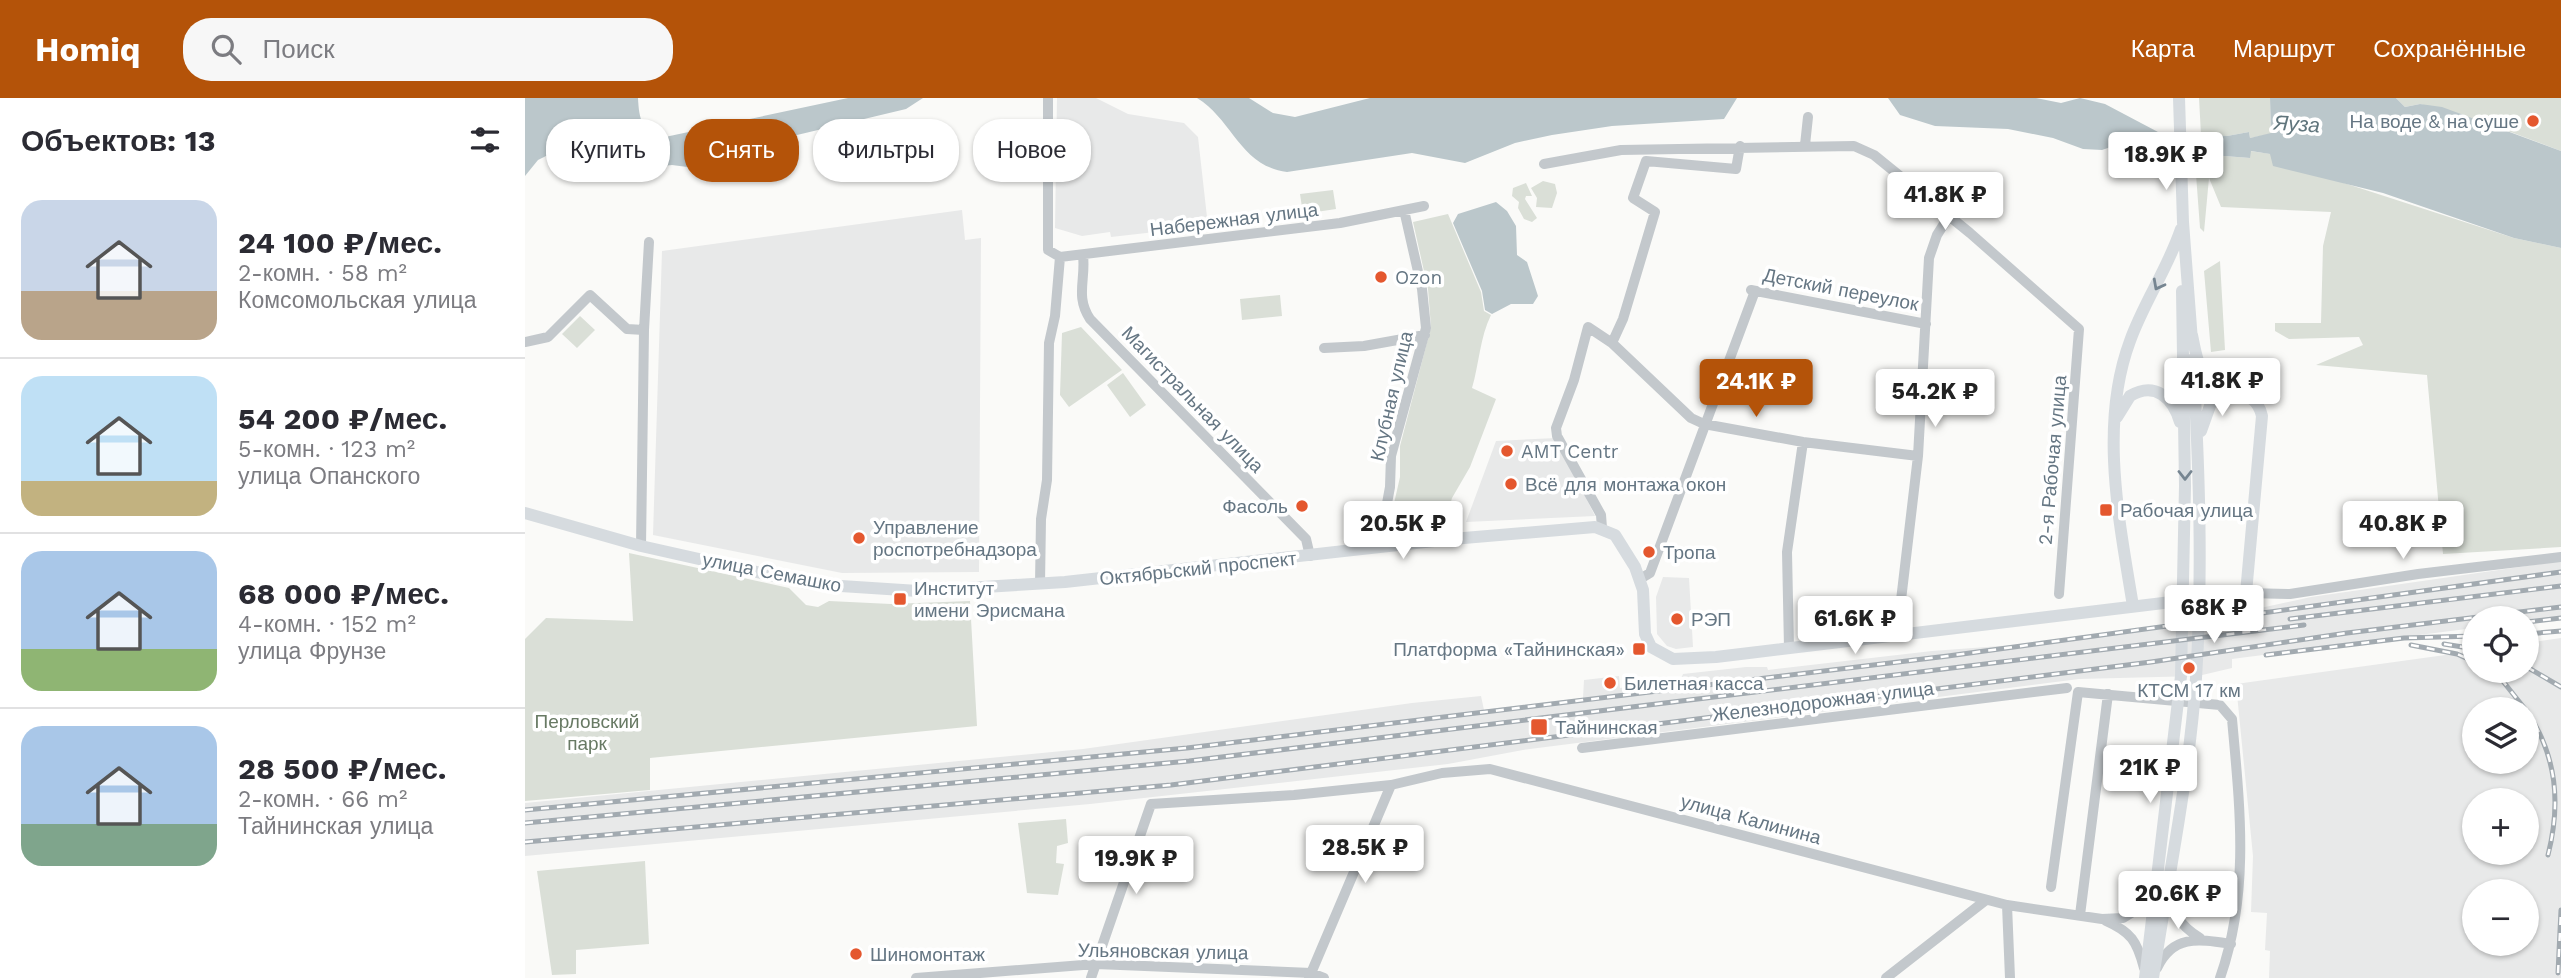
<!DOCTYPE html>
<html lang="ru">
<meta charset="utf-8">
<style>
:root{--surface:#fff;--page:#f7f7f7;--text:#2b2b33;--muted:#7c7c81;--line:#e1e1e2;--accent:#b45309}
body{margin:0;font-family:"Work Sans",sans-serif;background:var(--page);color:var(--text);height:100vh;display:flex;flex-direction:column;font-size:26px;white-space:nowrap}
*{box-sizing:border-box;margin:0}
p{font-size:23px;color:var(--muted)}
.icon{flex:none;width:38px;height:38px;fill:none;stroke:currentColor;stroke-width:2;stroke-linecap:round;stroke-linejoin:round}
.map{position:relative;flex:1;overflow:hidden}
.details{display:flex;flex-direction:column;background:var(--surface);width:525px}
.details>*{flex:none}
.hud{position:absolute;left:21px;top:21px;width:665px;height:63px;display:flex;gap:14px}
.fabs{position:absolute;left:1937px;top:508px;display:grid;gap:14px}
.fabs a{display:grid;place-items:center;width:77px;height:77px;border-radius:50%;background:var(--surface);box-shadow:0 2px 5px #0004;font-size:35px}
.price{position:absolute;translate:-50% -60px;padding:0 16px;border-radius:7px;background:#fff;color:#222;font-size:23px;line-height:46px;filter:drop-shadow(0 2px 4px #0008)}
.price::after{content:'';position:absolute;left:50%;top:42px;width:21px;height:16px;margin-left:-10px;background:inherit;clip-path:polygon(0 0,100% 0,50% 100%)}
.price.selected{background:var(--accent);color:#fff}
ul{padding:0;list-style:none}
li{display:flex;align-items:center;gap:21px;height:175px;padding:0 21px}
li+li{border-top:2px solid var(--line)}
li span{display:grid;place-items:center;flex:none;width:196px;height:140px;border-radius:21px;color:#555}
li>.icon{margin-inline-start:auto}
span .icon{width:84px;height:84px;fill:#fffc;stroke-width:1}
li b{font-size:30px}
h2{display:flex;justify-content:space-between;align-items:center;height:84px;padding:0 21px;font-size:30px}
.tag{padding:0 24px;border-radius:28px;background:var(--surface);box-shadow:0 2px 5px #0004;font-size:24px;line-height:63px}
.tag.selected{background:var(--accent);color:#fff}
header{display:flex;align-items:center;gap:42px;box-sizing:border-box;height:98px;padding:0 35px;background:var(--accent);color:#fff}
header strong{font-size:33px}
nav{display:flex;gap:38px;margin-inline-start:auto;font-size:24px}
.search{width:490px;height:63px;background:var(--page);display:flex;align-items:center;gap:18px;box-sizing:border-box;padding:0 24px;border-radius:28px;color:var(--muted);font-size:26px}
main{display:flex;flex:1;min-height:0}
.map>svg:first-child{display:block}
</style>
<header>
<strong>Homiq</strong>
<div class="search"><svg class="icon" aria-label="search" viewBox="0 0 24 24"><circle cx="10" cy="10" r="6"/><path d="M15 15l6 6"/></svg>Поиск</div>
<nav><a>Карта</a><a>Маршрут</a><a>Сохранённые</a></nav>
</header>
<main>
<section class="details">
<h2>Объектов: 13<svg class="icon" aria-label="filters" viewBox="0 0 24 24"><path d="M4 7h16M4 17h16"/><circle cx="9" cy="7" r="2"/><circle cx="15" cy="17" r="2"/></svg></h2>
<ul>
<li><span style="background:linear-gradient(#c9d6e8 65%,#b9a48a 0)"><svg class="icon" aria-label="home" viewBox="0 0 24 24"><path d="M3 11l9-7 9 7M6 9v11h12V9"/></svg></span><div><b>24 100 ₽/мес.</b><p>2-комн. · 58 m²</p><p>Комсомольская улица</p></div></li>
<li><span style="background:linear-gradient(#bfe0f5 75%,#c2b280 0)"><svg class="icon" aria-label="home" viewBox="0 0 24 24"><path d="M3 11l9-7 9 7M6 9v11h12V9"/></svg></span><div><b>54 200 ₽/мес.</b><p>5-комн. · 123 m²</p><p>улица Опанского</p></div></li>
<li><span style="background:linear-gradient(#a9c7e8 70%,#8fb573 0)"><svg class="icon" aria-label="home" viewBox="0 0 24 24"><path d="M3 11l9-7 9 7M6 9v11h12V9"/></svg></span><div><b>68 000 ₽/мес.</b><p>4-комн. · 152 m²</p><p>улица Фрунзе</p></div></li>
<li><span style="background:linear-gradient(#a9c7e8 70%,#7fa58c 0)"><svg class="icon" aria-label="home" viewBox="0 0 24 24"><path d="M3 11l9-7 9 7M6 9v11h12V9"/></svg></span><div><b>28 500 ₽/мес.</b><p>2-комн. · 66 m²</p><p>Тайнинская улица</p></div></li>
</ul>
</section>
<div class="map">
<svg width="2036" height="880" viewBox="0 0 2036 880">
<rect width="100%" height="100%" fill="#fafaf8"/>
<path fill="#e8e9e9" fill-rule="evenodd" d="M532,0h39l32,16 56,9 14,14 10,89 -97,11 -1,-5 -28,4 -27,-8z
M437,112l3,30 16,-2 -2,334 -137,1 -189,-38 9,-284z
M1031,340l39,78 -129,6 30,-81z
M2036,463v57l-34,4v-4h-52l-1,10 -242,31v9l-34,8 -119,3 -556,71 -75,14 -358,40 -565,52v-53l558,-54 329,-46 69,-7 3,14 99,-12 1,-18 35,-4 1,12 60,-7 3,-7 63,-7h21l1,3 164,-19 121,-9 189,-30 69,-15z
M1138,479l26,1 4,69 -17,2 -9,-3 -10,-12 -1,-37z
M2036,540v340h-292l1,-27 -5,-1 2,-37 -16,-1 2,-56 -17,-172 238,-33 1,19h52v-27zM1950,611h52v52h-52zM1950,702h52v52h-52zM1950,793h52v52h-52z"/>
<path fill="#dadfd7" d="M1674,0h71l1,36 -21,4 -1,-6 -22,4 -26,-1z
M1871,0h165v53l-77,-29 -64,-18 -15,3z
M1725,53l21,3 73,29 170,55 47,10v299l-118,7 -16,-179 -111,-10 47,-20 -4,-8 -70,2 -14,-8v-8h46l2,-77 8,-34 -110,-5 -12,-29 -5,54 -4,-4 -5,-67 3,-7 52,4z
M1018,83l12,3 2,9 -5,15 -16,-1 1,-9 -6,-10z
M1001,85l6,13h-6l-1,3 12,19 -5,4 -8,-3 -6,-11 1,-6 -7,-6 1,-8z
M808,92l3,19 -33,5 -3,-20z
M923,116l33,78 3,19 7,4c-11,22 -12,49 -19,73l24,11 -26,68 -18,31 -7,26 -57,6 12,-53v-31l31,-119 -3,-38 -15,-67z
M1695,163l5,89 -14,2 -7,-81z
M755,197l2,21 -40,4 -2,-21z
M55,218l15,14 -18,18 -15,-14z
M556,229l41,43 -53,37 -9,-12 2,-62z
M598,275l23,32 -16,12 -23,-32z
M104,455l160,35 17,17 12,2 11,-6 62,3 79,-3 7,125 -327,32v32l-125,11v-162l21,-21 87,3z
M541,721l2,24 -11,3 -1,17 8,1 -6,31 -31,-2 -9,-70z
M120,763l4,83 -73,6v24l-24,1 -15,-104z"/>
<path fill="#bbc7cb" d="M0,0h113c1,21 4,36 27,39l183,-39h75l-17,11 -109,26 -102,33 -23,-3 -37,4 -33,-4 -27,2 -25,-13 -12,6 -13,16z
M672,0h52l24,15 22,4 75,-19h367l-13,21 -112,7 -60,9 -37,8 -50,20 -53,-10 -125,19c-47,-6 -54,-52 -90,-74z
M1363,0h148l25,5 19,-5 25,6 53,28 69,4 22,-4 1,6 21,-5 -1,-35h126l9,9 15,-3 22,3 119,44v97l-47,-10 -131,-45 -110,-27 -3,-12 -19,-3 -1,7 -52,-4 -70,-13 -26,9 -19,-1 -30,-11 -45,-9 -73,-3 -35,-11z
M971,104l11,9 9,15 1,29 10,7 11,34 -5,8h-22l-19,10 -7,-4 -3,-19 -29,-68 5,-9z"/>
<path fill="#fafaf8" d="M1639,31l30,2 1,26 -30,-6z"/>
<g fill="none" stroke-linecap="round" stroke-linejoin="round">
<path stroke="#c3c8cc" stroke-width="10" d="M523,0v152l12,7 280,-34 84,-17
M1280,47l3,-28
M1019,66l77,-14 233,-4 20,9 96,78 109,96 -20,265
M558,157c3,25 -8,41 7,64l216,220 4,17
M1226,192l175,34
M0,244l23,-5 42,-42 37,34 17,1
M1087,245l79,75 13,6 99,18 115,14
M799,250l40,-2 61,-11
M1077,430l-1,-13 -44,-79 -1,-8 18,-48 14,-53 24,16 11,-24 32,-107 -22,-14 13,-37 90,8 4,-23
M116,448l3,-216 5,-88
M854,449l11,-60 1,-31 35,-128 -4,-39 -18,-79
M1115,481l10,-6 105,-282
M515,486l1,-65 6,-39 2,-137 6,-27 5,-59
M1721,495l44,1 128,-20 143,-17
M1372,536l21,-178 11,-198 8,-23 12,-19
M1264,550l-2,-96 16,-110
M1057,650l485,-60
M1526,789l27,-195 142,13 12,14c8,89 18,173 -12,259
M1646,790c1,25 8,37 29,50
M1482,807l3,73
M1555,817l28,-221
M1581,823c25,11 31,20 38,47
M1632,870c16,-34 42,-29 74,-24
M391,880l180,-14 215,9 13,5
M566,880l60,-174 143,-9 97,-10 51,-12 48,-4 517,136 95,14 21,-1 18,-11 12,-22
M784,880l82,-193
M1361,880l100,-78"/>
<path stroke="#d6dbdf" stroke-width="12" d="M1654,0l4,124 9,119
M1592,319l13,-21c25,-15 43,2 50,26
M1676,333l10,-28 27,-12
M0,415l116,33 169,38 108,7 147,-9 387,-43 143,-12 20,8 20,32 8,23 2,44 6,13 22,12 43,-2 530,-64 16,-177c-7,-31 -38,-19 -55,-39 -10,-11 -12,-28 -15,-42
M1608,508c-14,-86 -34,-182 -3,-265 14,-39 38,-73 51,-112
M1620,880l36,-302 4,-190 -3,-195
M1628,880c15,-100 36,-199 43,-300 7,-106 3,-213 -3,-319"/>
<defs>
<path id="rail" d="M1765,521l271,-33
M2002,524l34,-4
M2002,536l34,-3
M1919,546l31,5
M1886,547l46,9 18,8
M1741,557l138,-17 71,-2
M2002,569l34,20
M1963,572l14,10 23,29
M2002,613c30,46 34,92 21,144
M0,712l662,-62 761,-92 613,-84
M0,725l664,-62 1115,-136
M0,744l646,-57 980,-123 196,-29 214,-26
M2033,875l3,-63"/>
</defs>
<use href="#rail" stroke="#a2aab0" stroke-width="5"/>
<use href="#rail" stroke="#fff" stroke-width="2.5" stroke-dasharray="8" stroke-linecap="butt"/>
</g>
<defs><path id="oneway-chevron" d="M-2-3.5L2.5 0L-2 3.5" fill="none" stroke-width="1.6" stroke-linecap="round" stroke-linejoin="round" transform="scale(1.75)"/></defs>
<g stroke="#768591">
<use href="#oneway-chevron" transform="translate(1633 187) rotate(118)"/>
<use href="#oneway-chevron" transform="translate(1660 377) rotate(90)"/>
</g>
<g fill="#e4572e" stroke="#fff" stroke-width="2.5">
<circle cx="2008" cy="23" r="7"/>
<circle cx="856" cy="179" r="7"/>
<circle cx="982" cy="353" r="7"/>
<circle cx="986" cy="386" r="7"/>
<circle cx="777" cy="408" r="7"/>
<rect x="1574" y="405" width="14" height="14" rx="3.5"/>
<circle cx="334" cy="440" r="7"/>
<circle cx="1124" cy="454" r="7"/>
<rect x="368" y="494" width="14" height="14" rx="3.5"/>
<circle cx="1152" cy="521" r="7"/>
<rect x="1107" y="544" width="14" height="14" rx="3.5"/>
<circle cx="1664" cy="570" r="7"/>
<circle cx="1085" cy="585" r="7"/>
<rect x="1005" y="620" width="18" height="18" rx="3.5"/>
<circle cx="331" cy="856" r="7"/>
</g>
<g text-anchor="middle" stroke-width="7" stroke-linejoin="round" paint-order="stroke">
<g font-size="19" fill="#657683" stroke="#fff" text-anchor="start">
<text x="1994" y="30" text-anchor="end">На воде &amp; на суше</text>
<text x="870" y="186">Ozon</text>
<text x="996" y="360">AMT Centr</text>
<text x="1000" y="393">Всё для монтажа окон</text>
<text x="763" y="415" text-anchor="end">Фасоль</text>
<text x="1595" y="419">Рабочая улица</text>
<text x="348" y="436">Управление<tspan x="348" dy="22">роспотребнадзора</tspan></text>
<text x="1138" y="461">Тропа</text>
<text x="389" y="497">Институт<tspan x="389" dy="22">имени Эрисмана</tspan></text>
<text x="1166" y="528">РЭП</text>
<text x="1100" y="558" text-anchor="end">Платформа «Тайнинская»</text>
<text x="1099" y="592">Билетная касса</text>
<text x="1664" y="599" text-anchor="middle">КТСМ 17 км</text>
<text x="1030" y="636">Тайнинская</text>
<text x="345" y="863">Шиномонтаж</text>
</g>
<g font-size="19" fill="#657683" stroke="#fff">
<text transform="translate(709 121) rotate(-7)" y="7">Набережная улица</text>
<text transform="translate(1316 191) rotate(11)" y="7">Детский переулок</text>
<text transform="translate(866 298) rotate(-77)" y="7">Клубная улица</text>
<text transform="translate(668 301) rotate(46)" y="7">Магистральная улица</text>
<text transform="translate(1527 362) rotate(-85)" y="7">2-я Рабочая улица</text>
<text transform="translate(673 470) rotate(-6)" y="7">Октябрьский проспект</text>
<text transform="translate(247 474) rotate(11)" y="7">улица Семашко</text>
<text transform="translate(1298 603) rotate(-7)" y="7">Железнодорожная улица</text>
<text transform="translate(1226 721) rotate(15)" y="7">улица Калинина</text>
<text transform="translate(638 853) rotate(1)" y="7">Ульяновская улица</text>
</g>
<g font-size="19" fill="#687a64" stroke="#fff">
<text x="62" y="630">Перловский<tspan x="62" dy="22">парк</tspan></text>
</g>
<g font-size="21" font-style="italic" fill="#60757c" stroke="#fff">
<text transform="translate(1772 26) rotate(4)" y="7">Яуза</text>
</g>
</g>
</svg>
<div class="fabs">
<a><svg class="icon" aria-label="locate" viewBox="0 0 24 24"><circle cx="12" cy="12" r="6"/><path d="M12 2v4M12 18v4M2 12h4M18 12h4"/></svg></a>
<a><svg class="icon" aria-label="layers" viewBox="0 0 24 24"><path d="M12 4l9 5-9 5-9-5zM3 14l9 5 9-5"/></svg></a>
<a>+</a>
<a>−</a>
</div>
<b class="price" style="left:1641px;top:94px">18.9K ₽</b>
<b class="price" style="left:1420px;top:134px">41.8K ₽</b>
<b class="price" style="left:1697px;top:320px">41.8K ₽</b>
<b class="price selected" style="left:1231px;top:321px">24.1K ₽</b>
<b class="price" style="left:1410px;top:331px">54.2K ₽</b>
<b class="price" style="left:878px;top:463px">20.5K ₽</b>
<b class="price" style="left:1878px;top:463px">40.8K ₽</b>
<b class="price" style="left:1689px;top:547px">68K ₽</b>
<b class="price" style="left:1330px;top:558px">61.6K ₽</b>
<b class="price" style="left:1625px;top:707px">21K ₽</b>
<b class="price" style="left:840px;top:787px">28.5K ₽</b>
<b class="price" style="left:611px;top:798px">19.9K ₽</b>
<b class="price" style="left:1653px;top:833px">20.6K ₽</b>
<div class="hud">
<a class="tag">Купить</a>
<a class="tag selected">Снять</a>
<a class="tag">Фильтры</a>
<a class="tag">Новое</a>
</div>
</div>
</main>
